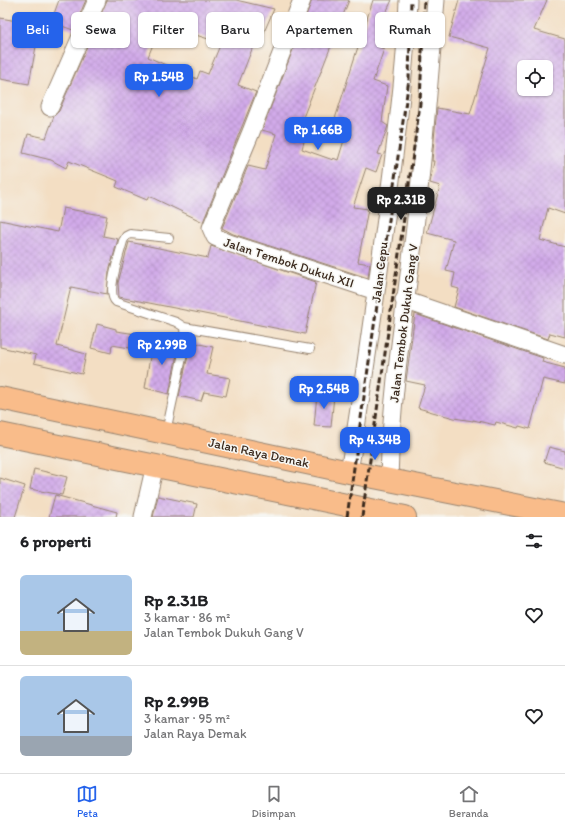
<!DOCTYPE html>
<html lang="id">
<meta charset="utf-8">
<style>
:root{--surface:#fff;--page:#f2f2f2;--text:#202124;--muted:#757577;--line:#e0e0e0;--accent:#2563eb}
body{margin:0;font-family:Itim,sans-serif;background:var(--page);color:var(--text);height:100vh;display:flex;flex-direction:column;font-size:15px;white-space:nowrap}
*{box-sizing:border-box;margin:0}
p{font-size:13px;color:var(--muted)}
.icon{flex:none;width:22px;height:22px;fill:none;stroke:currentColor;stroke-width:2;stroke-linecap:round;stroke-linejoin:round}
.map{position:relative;height:517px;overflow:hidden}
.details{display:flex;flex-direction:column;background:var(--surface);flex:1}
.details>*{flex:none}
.hud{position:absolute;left:12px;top:12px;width:541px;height:36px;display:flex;gap:8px}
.controls{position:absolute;left:517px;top:60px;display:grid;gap:8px}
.controls a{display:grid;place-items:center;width:36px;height:36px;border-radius:6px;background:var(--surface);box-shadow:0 1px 3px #0004;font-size:20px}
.price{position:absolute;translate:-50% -34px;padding:0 9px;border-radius:8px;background:var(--accent);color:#fff;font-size:13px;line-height:26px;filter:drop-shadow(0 1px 2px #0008)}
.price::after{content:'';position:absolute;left:50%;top:24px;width:12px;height:9px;margin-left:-6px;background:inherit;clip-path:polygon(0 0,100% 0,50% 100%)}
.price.on{background:#222;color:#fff}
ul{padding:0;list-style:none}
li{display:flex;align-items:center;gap:12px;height:100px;padding:0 20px}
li+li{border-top:1px solid var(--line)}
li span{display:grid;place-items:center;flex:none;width:112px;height:80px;border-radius:6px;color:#555}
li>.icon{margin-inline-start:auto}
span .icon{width:48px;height:48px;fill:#fffc;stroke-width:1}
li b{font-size:17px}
h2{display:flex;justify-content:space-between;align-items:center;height:48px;padding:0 20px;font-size:17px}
.chip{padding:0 14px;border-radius:6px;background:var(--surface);box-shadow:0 1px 3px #0004;font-size:14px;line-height:36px}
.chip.on{background:var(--accent);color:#fff}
.dock{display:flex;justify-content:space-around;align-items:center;height:56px;border-top:1px solid var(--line);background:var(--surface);font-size:11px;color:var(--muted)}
.dock a{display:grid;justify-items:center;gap:2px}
.dock .on{color:var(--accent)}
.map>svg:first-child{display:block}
</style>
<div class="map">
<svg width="565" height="517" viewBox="0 0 565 517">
<defs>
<pattern id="building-cross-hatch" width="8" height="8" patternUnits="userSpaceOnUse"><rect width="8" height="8" fill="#d1aae9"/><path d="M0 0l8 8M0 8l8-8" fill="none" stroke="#b492c7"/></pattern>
</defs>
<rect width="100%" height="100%" fill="#f6f6f2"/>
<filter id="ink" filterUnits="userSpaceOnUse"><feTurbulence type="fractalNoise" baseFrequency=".025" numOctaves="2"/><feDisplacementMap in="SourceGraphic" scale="8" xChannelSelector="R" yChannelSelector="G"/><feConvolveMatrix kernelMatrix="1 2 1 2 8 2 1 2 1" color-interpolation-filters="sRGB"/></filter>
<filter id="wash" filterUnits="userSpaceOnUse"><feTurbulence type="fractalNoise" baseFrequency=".012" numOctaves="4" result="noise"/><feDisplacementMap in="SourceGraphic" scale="16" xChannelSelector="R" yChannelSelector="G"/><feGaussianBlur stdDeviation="0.9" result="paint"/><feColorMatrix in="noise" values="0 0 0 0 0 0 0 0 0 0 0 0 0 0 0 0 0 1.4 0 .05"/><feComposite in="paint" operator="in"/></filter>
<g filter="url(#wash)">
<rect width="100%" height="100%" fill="#f3dec3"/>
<g id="blocks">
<path fill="url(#building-cross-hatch)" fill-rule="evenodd" d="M59,0h27l-13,30 -22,-8z
M107,0h129l38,9 -16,37 -4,-2 -16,41 18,7 -53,130 -54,-26 -2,4 -31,-13 2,-6 -49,-20 -3,7 -15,-8 -28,-7 5,-19 18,4 8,-22 5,-5zM161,24l60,19 -13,31 -8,-3 -3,8 -49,-22z
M312,0h37l-47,120 7,2 -7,27 31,11v-2l5,2 10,-33 -14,-5 39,-122h19l-10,21 6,2 -9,24 5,2 -11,32 14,5 -5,36 6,4 -10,28 4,1 -6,17 -10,-4 -13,39 15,2 -10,53 12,2 -2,14 -135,-44 -11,-6 26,-62 17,4 11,-36 -14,-4z
M459,0h88l-13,30 31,9v175l-17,-6 -8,32 25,7v90l-15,-4 -2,6 -94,-32 5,-18 -7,-2 3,-14 -9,-2 8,-31 -27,-7 13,-47 -10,-3 4,-22h-2l5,-53 33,6 20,-66 -41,-11zM524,67h22v22h-22z
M0,18l40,7 -11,59 -29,-5z
M63,208l44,8 -4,20 15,3 -9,33 -2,22 -36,-7 -14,59 29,8 -4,20 -48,-11 2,-8 -36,-8v-127l58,12z
M129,242l79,16 3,-12 105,36 -11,52 -186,-37 -1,-14z
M415,314l128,44 -1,4 23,6v16l-22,-5 -13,50 -11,-3 -1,2 -22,-6 -1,3 -22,-5v1l-19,-3 -36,-10 7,-23 -19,-4z
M97,324l19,5v2l34,5 -2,15 -36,-6 -1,8 -20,-5z
M153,338l26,6 -10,50 -24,-6z
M191,342l22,5 -6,27 23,4 -4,18 -22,-4 -3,9 -22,-5z
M317,394l17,1 -3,32 -17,-1z
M549,447l16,4v17l-21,-6z
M34,469l33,8 -5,18 -32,-6z
M0,478l25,8 -10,31h-15z
M55,495l62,17 -1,5h-67z
M158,496l39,8 -3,13h-41z"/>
</g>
</g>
<g filter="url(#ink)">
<use href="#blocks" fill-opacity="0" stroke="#978470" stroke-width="1"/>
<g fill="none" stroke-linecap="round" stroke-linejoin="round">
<defs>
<path id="service" d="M184,327l126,22
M166,432l19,-88 -1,-17 -8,-5 -60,-20c-11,-9 4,-48 7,-61l3,-5 4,-2 39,4"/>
<path id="minor" d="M302,0l-51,132 -40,96 4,9 14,6 147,48
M50,107l47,-107
M404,300l161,55
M349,472c15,-92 28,-184 40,-276 8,-65 17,-130 19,-196
M389,479c2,-79 14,-157 24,-235 10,-81 16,-163 23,-244
M143,517l12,-52"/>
<path id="trunk" d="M0,398l349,74 216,43
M0,434l405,83"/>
</defs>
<use href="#service" stroke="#978470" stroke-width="10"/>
<use href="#minor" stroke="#978470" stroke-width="19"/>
<use href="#trunk" stroke="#978470" stroke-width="24"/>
<use href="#service" stroke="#fff" stroke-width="8"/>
<use href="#minor" stroke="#fff" stroke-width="17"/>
<use href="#trunk" stroke="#f9bc8a" stroke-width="22"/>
<path stroke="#3b2a1e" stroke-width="3" stroke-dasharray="6 3" stroke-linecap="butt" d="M347,517l62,-438 2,-79
M362,517l58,-413 4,-104"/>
</g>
</g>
<g text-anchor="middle" stroke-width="3" stroke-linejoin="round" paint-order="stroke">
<g font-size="13" fill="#3b2a1e" stroke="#f6f6f2">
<text transform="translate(289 262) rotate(18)" y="5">Jalan Tembok Dukuh XII</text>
<text transform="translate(379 272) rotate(-83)" y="5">Jalan Cepu</text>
<text transform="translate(403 323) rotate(-83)" y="5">Jalan Tembok Dukuh Gang V</text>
<text transform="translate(259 452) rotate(12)" y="5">Jalan Raya Demak</text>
</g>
</g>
</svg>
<div class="controls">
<a><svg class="icon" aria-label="locate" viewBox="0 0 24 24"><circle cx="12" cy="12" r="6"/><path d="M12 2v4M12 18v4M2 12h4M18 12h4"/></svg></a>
</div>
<b class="price" style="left:159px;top:98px">Rp 1.54B</b>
<b class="price" style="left:318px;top:151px">Rp 1.66B</b>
<b class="price on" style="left:401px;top:221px">Rp 2.31B</b>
<b class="price" style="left:162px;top:366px">Rp 2.99B</b>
<b class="price" style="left:324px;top:410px">Rp 2.54B</b>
<b class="price" style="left:375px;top:461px">Rp 4.34B</b>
<div class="hud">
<a class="chip on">Beli</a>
<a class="chip">Sewa</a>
<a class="chip">Filter</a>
<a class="chip">Baru</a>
<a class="chip">Apartemen</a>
<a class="chip">Rumah</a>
</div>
</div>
<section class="details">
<h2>6 properti<svg class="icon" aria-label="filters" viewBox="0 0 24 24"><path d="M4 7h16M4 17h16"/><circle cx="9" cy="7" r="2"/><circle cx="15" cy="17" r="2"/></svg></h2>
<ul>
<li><span style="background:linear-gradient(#a9c7e8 70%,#c2b280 0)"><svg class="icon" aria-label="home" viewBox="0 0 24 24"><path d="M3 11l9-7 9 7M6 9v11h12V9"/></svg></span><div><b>Rp 2.31B</b><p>3 kamar · 86 m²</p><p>Jalan Tembok Dukuh Gang V</p></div><svg class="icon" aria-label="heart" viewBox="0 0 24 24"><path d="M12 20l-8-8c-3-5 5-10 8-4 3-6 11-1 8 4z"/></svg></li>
<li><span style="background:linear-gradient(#a9c7e8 75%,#9aa5b1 0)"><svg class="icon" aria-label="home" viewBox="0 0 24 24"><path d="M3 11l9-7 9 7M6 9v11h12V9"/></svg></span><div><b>Rp 2.99B</b><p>3 kamar · 95 m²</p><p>Jalan Raya Demak</p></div><svg class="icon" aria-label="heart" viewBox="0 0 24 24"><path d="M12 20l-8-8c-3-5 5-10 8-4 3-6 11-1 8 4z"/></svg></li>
</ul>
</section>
<nav class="dock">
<a class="on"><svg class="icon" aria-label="map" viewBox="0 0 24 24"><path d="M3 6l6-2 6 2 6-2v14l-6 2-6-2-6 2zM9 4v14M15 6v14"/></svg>Peta</a>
<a><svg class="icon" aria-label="saved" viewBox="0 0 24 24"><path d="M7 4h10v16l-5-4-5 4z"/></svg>Disimpan</a>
<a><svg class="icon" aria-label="home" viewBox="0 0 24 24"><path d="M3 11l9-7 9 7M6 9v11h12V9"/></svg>Beranda</a>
</nav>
